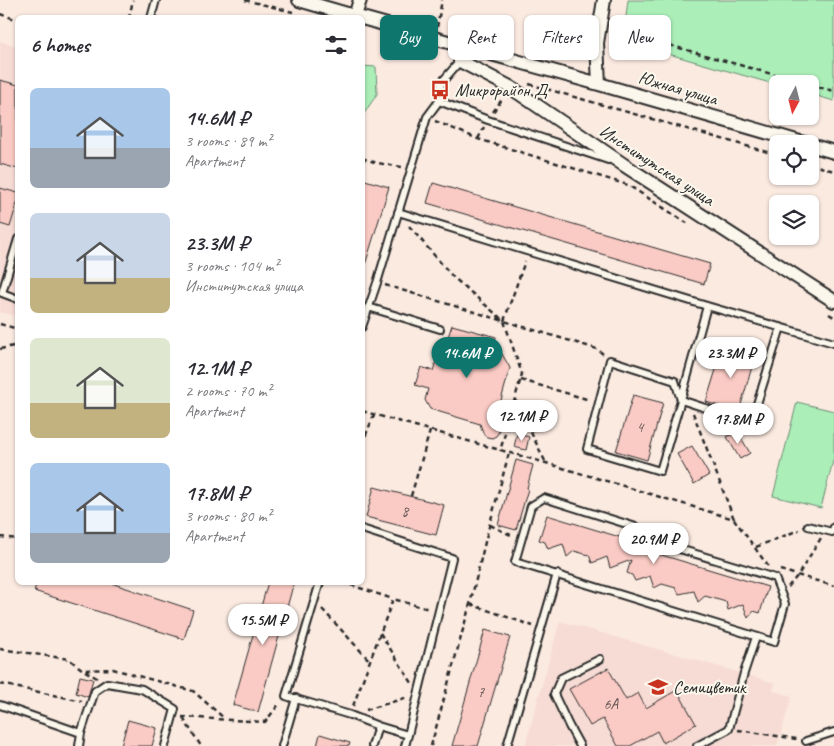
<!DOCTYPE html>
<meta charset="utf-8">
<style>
:root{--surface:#fff;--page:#f2f2f3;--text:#2b2b33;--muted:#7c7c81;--accent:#0f766e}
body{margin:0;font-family:Caveat,sans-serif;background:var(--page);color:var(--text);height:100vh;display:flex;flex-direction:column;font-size:19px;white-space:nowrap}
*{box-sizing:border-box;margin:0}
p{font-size:16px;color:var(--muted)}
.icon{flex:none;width:28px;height:28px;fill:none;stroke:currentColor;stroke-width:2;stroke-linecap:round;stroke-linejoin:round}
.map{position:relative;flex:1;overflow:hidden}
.panel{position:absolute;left:15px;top:15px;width:350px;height:570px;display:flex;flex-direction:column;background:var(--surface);border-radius:8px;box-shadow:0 1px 4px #0004}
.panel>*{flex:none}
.banner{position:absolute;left:380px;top:15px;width:379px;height:45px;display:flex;gap:10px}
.needle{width:32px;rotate:187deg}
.fabs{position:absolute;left:769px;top:75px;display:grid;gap:10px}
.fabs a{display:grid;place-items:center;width:50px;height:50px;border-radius:8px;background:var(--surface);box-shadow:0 1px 4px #0004;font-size:25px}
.price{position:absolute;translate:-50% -42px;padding:0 11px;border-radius:18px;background:#fff;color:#222;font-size:16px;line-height:32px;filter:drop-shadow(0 1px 2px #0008)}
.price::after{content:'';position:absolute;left:50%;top:30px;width:15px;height:11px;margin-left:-8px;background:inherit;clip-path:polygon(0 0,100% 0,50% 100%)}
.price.current{background:var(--accent);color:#fff}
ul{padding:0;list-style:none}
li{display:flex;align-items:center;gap:15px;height:125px;padding:0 15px}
li span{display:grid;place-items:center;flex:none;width:140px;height:100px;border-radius:8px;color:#555}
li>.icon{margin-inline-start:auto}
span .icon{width:60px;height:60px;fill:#fffc;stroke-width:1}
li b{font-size:21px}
h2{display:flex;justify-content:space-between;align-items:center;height:60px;padding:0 15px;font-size:21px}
.tag{padding:0 18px;border-radius:8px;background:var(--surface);box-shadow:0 1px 4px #0004;font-size:18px;line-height:45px}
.tag.current{background:var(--accent);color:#fff}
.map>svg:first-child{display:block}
</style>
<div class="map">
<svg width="834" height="746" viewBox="0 0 834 746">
<rect width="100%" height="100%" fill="#fbeae0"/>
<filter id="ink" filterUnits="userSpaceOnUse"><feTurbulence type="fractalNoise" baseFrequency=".02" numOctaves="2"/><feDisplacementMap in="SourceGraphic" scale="10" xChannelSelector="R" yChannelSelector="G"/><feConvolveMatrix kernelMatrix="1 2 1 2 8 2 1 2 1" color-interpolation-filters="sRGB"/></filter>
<g filter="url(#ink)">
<path fill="#f7dcd5" d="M0,41l17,6v269l-17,-4z
M560,621l215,62 -2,8 19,5 -15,50h-252z"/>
<path fill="#abeeb8" stroke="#6b8c72" d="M628,0h206v101l-24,-7v-10l-33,1 -154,-44z
M363,66l13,1 1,27 -14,21z
M797,402l37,9v46l-13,51 -48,-12z"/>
<path fill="#facac4" stroke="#2b2b2b" d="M0,80l18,5v84l-18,-5z
M365,180l24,7 -24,78 -3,-1v-77z
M433,183l277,81 -6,20 -277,-81z
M0,188l18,5v7l-8,27 -10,-3z
M452,325l44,12 -4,14 10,3 8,14 -15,54 3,3 1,7 -3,4 -4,2 -5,-1 -3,-2 -4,-11 -50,-15 -5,-9 3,-11 -13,-4 6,-18 12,4 9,-30 6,-4z
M723,347l32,9 -16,56 -33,-10z
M633,395l30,8 -16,57 -31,-9z
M737,431l13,22 -10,6 -13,-22z
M517,434l12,3 -3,13 -12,-3z
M692,446l17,29 -15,9 -17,-30z
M516,460l17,5 -6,23 1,1 -12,41 -18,-5z
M374,487l70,18 -8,30 -70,-18z
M547,515l89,27 -1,5 133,40 -8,26 -6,-2 -6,7 -5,-14 -15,6 -2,-8 -21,-6 -7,6 -4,-11 -15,3 -3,-6 -14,-4 -8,4 -4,-12 -15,5 -3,-6 -5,-2 4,-13 -21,8 -3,-11 -15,6 -3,-8 -15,-4 -7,6 -4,-13 -15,5 -3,-7 -6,-2z
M37,582h71l85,28 -9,29 -150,-48z
M268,582h26l-36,130 -25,-7z
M485,630l25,7 -32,109h-26z
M608,668l18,32 12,-7 8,15 31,-18 19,34 -33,19 -6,-12 -27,15h-12l-15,-27 -13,7 -21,-37z
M80,676l13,3 -5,18 -12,-4z
M128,720l29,8 -5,18h-31z
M320,734l30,9 -1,3h-32z"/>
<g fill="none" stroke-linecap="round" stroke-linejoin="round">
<defs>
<path id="service" d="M151,18l5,-18
M460,61l-19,22 -2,18 49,19 120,40
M398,212l309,94 127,37
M18,239l-16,54 16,6
M707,306l-26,94 -6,-19 -65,-21 -23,89 73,22 21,-71 70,23 30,-96
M368,307l72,22
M362,327l15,-44 50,-166 12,-16
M544,498l92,29 14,13 125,38 10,26 -11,38 -259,-80 16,-56z
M808,526l24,6 2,-5
M362,529l90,29 -44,177 -30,-9 -6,20
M320,582l-34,114 64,19 28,11
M0,705l81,28 -2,13
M81,733l14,-42 12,-8 35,6 33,20 -10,37
M806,741l28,-9
M282,746l14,-48
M405,746l3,-11
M507,746l50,-172
M580,746l-11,-20 -15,-32 7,-16 39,-19
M697,746l32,-17 15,-56 12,-36"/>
<path id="minor" d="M299,0l62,18
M355,16l5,-16
M362,18l237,66 208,60
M464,47l-4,14 50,26 114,78 210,136
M599,84l-2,-41 7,-43
M810,145l24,7"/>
</defs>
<use href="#service" stroke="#2b2b2b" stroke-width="10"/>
<use href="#minor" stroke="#2b2b2b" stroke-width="16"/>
<path stroke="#2b2b2b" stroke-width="2.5" stroke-dasharray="5 4" stroke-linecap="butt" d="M245,0l48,12
M0,14l18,6
M129,18l4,-18
M611,23l33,15 163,46
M437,27l5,-27
M529,84l249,71
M810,85l24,6
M493,112l10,-14
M435,121l43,18 150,46 59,38
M478,139l6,-12
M362,158l15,5 25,4
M810,164l24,7
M409,226l44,51 51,44 18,53 -22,77
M385,285l212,64 6,5
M829,314l5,3
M504,321l21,-60
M0,324l18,5
M0,349l18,-4
M521,380l69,20
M515,400l31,63
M362,411l184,52 188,56 34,47
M693,413l41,106
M362,444l12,-29
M411,496l19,-65
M490,525l23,11
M0,537l18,2
M756,547l43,-17
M780,570l54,16
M342,582l51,17
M788,587l10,-12 23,-37
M470,604l63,22
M322,609l48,52
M380,633l32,50
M0,649l69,10 14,11 30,-1 80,22 32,28
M85,671l12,7
M0,684l82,17
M353,706l40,-107 36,10
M366,710l42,-13
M182,717l83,5 15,-19
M183,718l18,28
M738,730l59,9
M431,746l39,-142 16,-66 23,-85"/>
<use href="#service" stroke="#fbf7ec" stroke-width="6"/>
<use href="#minor" stroke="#fbf7ec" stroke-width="12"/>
</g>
</g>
<defs>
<symbol id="bus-bare" viewBox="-9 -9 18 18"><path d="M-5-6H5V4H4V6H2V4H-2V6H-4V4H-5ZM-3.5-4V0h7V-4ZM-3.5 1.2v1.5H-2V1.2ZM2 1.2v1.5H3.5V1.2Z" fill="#c8321e" stroke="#fbf7ec" stroke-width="2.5" paint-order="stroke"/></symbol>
<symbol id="school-bare" viewBox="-9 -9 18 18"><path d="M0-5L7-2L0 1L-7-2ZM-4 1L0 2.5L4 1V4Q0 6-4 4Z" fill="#c8321e" stroke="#fbf7ec" stroke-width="2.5" paint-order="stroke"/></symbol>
</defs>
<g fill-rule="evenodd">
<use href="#bus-bare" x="426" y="76" width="28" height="28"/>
<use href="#school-bare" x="644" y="673" width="28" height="28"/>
</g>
<g text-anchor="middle" stroke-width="4" stroke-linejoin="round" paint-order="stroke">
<g font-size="15" fill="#5f5351">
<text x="640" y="432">4</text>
<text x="405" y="516">8</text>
<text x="481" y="697">7</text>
<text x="611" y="709">6А</text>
</g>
<g font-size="18" fill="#2b2b2b" stroke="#fbf7ec">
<text transform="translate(678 88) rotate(16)" y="6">Южная улица</text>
<text transform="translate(657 165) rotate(33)" y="6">Институтская улица</text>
</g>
<g font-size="18" fill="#2b2b2b" stroke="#fbf7ec" text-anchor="start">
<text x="455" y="96">Микрорайон Д</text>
<text x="673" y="693">Семицветик</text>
</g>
</g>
</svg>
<div class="fabs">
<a><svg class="needle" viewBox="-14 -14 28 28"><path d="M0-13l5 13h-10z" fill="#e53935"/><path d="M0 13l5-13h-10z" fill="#7c7c81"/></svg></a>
<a><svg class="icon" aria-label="locate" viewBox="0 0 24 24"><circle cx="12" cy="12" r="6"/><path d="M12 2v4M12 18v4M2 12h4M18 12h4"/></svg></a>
<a><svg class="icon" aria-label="layers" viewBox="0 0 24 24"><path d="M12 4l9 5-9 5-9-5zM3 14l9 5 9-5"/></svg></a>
</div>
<b class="price current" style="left:467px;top:379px">14.6M ₽</b>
<b class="price" style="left:731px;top:379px">23.3M ₽</b>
<b class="price" style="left:522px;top:442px">12.1M ₽</b>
<b class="price" style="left:738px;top:445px">17.8M ₽</b>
<b class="price" style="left:654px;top:565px">20.9M ₽</b>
<b class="price" style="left:263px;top:646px">15.5M ₽</b>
<div class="banner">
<a class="tag current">Buy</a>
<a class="tag">Rent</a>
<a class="tag">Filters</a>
<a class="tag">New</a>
</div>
<section class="panel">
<h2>6 homes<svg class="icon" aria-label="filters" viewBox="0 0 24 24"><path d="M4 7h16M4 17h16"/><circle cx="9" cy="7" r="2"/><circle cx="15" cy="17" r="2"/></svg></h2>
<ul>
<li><span style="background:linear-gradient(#a9c7e8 60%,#9aa5b1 0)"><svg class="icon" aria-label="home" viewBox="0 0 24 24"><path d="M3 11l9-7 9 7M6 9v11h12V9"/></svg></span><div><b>14.6M ₽</b><p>3 rooms · 89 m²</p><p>Apartment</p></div></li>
<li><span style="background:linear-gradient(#c9d6e8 65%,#c2b280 0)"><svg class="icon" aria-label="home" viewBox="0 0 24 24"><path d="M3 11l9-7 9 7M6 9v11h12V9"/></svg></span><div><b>23.3M ₽</b><p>3 rooms · 104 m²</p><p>Институтская улица</p></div></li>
<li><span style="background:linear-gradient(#dfe7d0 65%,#c2b280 0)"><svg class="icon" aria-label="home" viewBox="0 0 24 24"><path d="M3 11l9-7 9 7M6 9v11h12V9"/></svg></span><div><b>12.1M ₽</b><p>2 rooms · 70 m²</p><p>Apartment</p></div></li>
<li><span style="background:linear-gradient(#a9c7e8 70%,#9aa5b1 0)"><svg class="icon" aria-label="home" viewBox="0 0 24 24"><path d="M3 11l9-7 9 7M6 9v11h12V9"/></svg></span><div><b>17.8M ₽</b><p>3 rooms · 80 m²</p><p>Apartment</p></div></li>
</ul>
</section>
</div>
